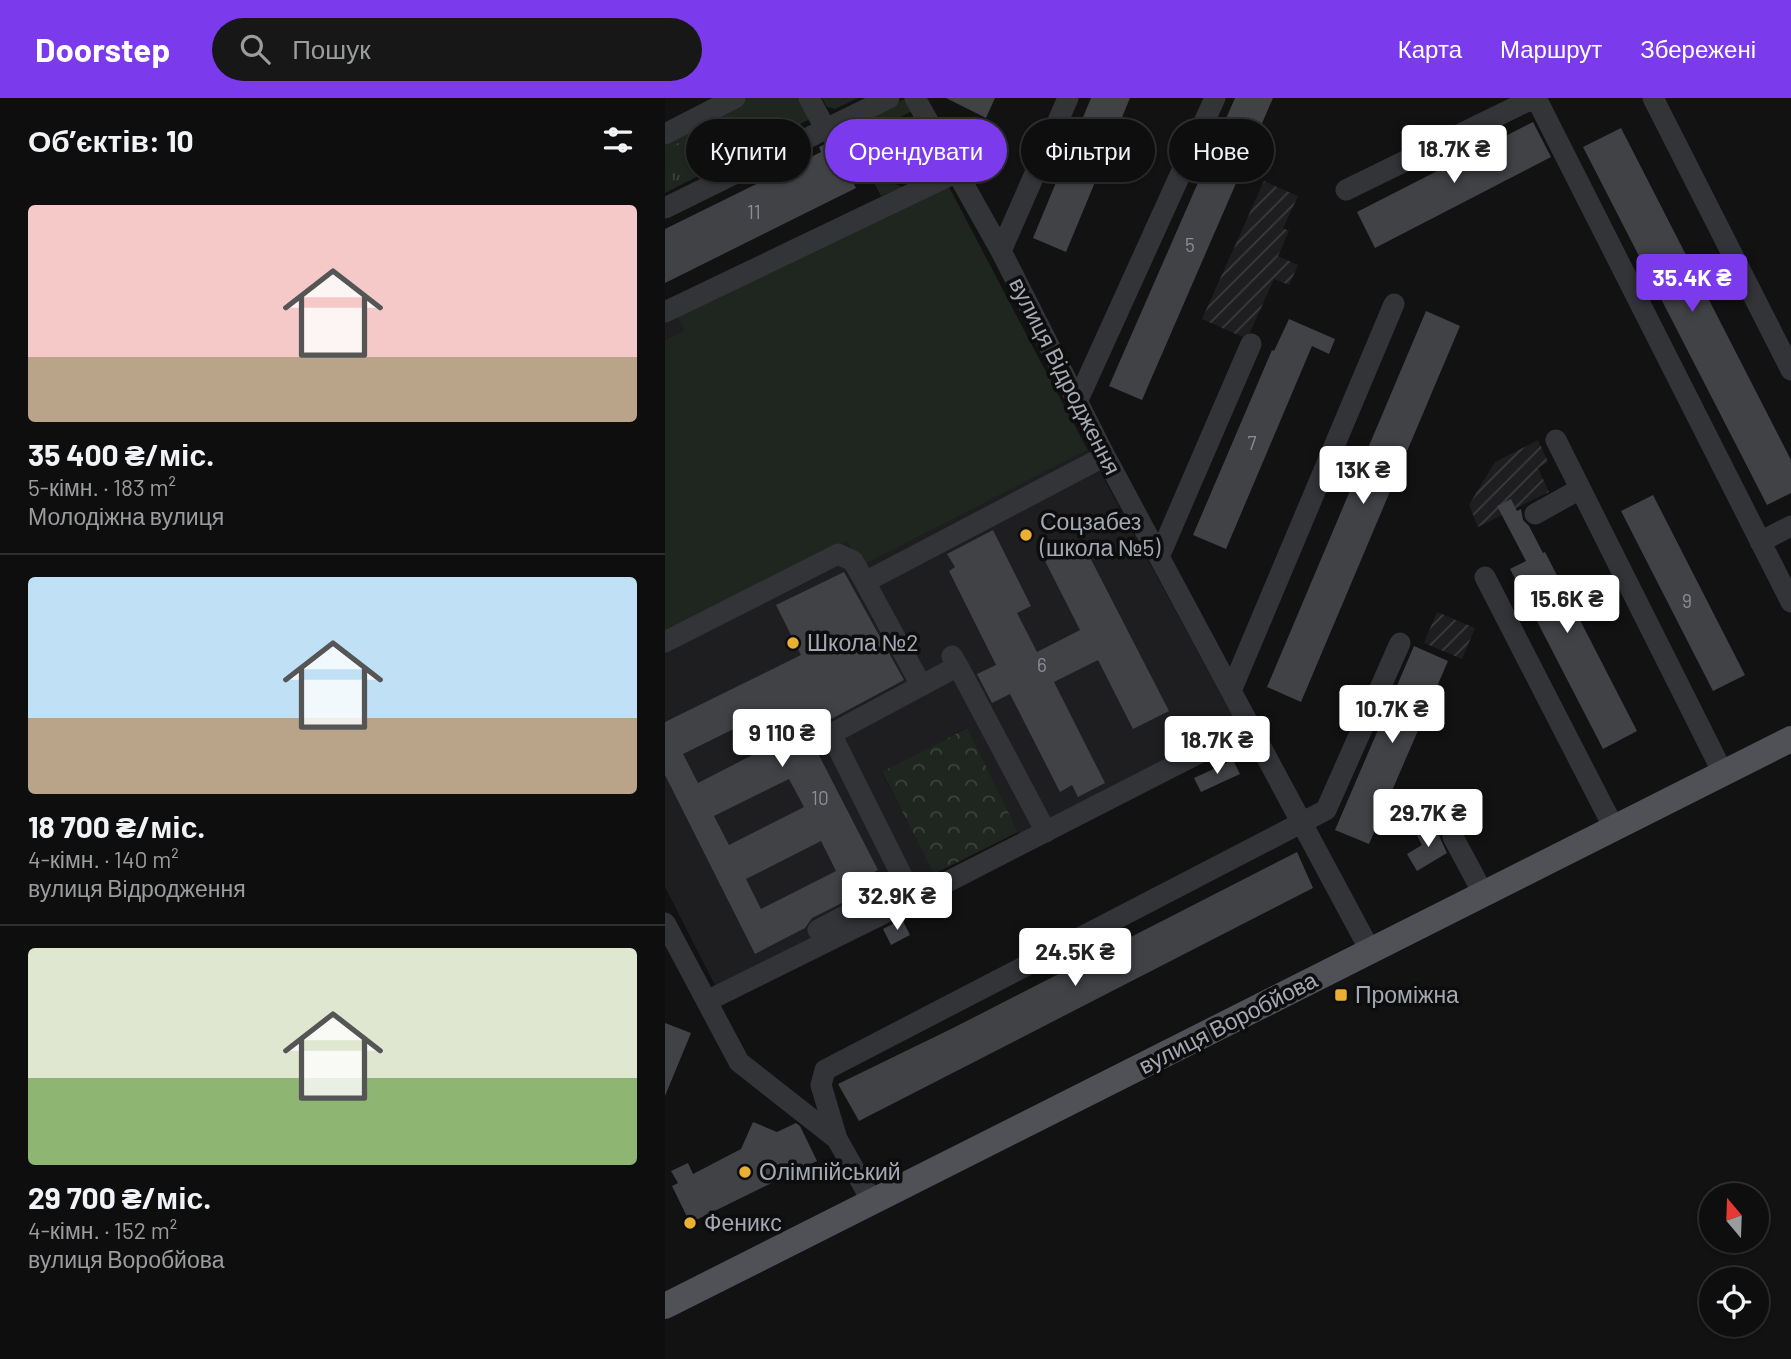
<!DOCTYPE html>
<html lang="uk">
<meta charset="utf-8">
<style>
:root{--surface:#0e0e0e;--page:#171717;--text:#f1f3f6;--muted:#9b9c9e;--line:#2e2e2e;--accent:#7c3aed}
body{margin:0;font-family:Barlow,sans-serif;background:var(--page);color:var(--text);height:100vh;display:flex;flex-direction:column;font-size:26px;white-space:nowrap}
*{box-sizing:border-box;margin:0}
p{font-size:23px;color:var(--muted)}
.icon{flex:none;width:38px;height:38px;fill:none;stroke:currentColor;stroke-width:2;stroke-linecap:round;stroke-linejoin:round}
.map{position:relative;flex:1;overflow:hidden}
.panel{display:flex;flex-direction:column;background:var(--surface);width:665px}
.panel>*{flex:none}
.hud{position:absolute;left:21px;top:21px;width:665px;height:63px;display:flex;gap:14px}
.needle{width:46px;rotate:341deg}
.fabs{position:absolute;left:1034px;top:1085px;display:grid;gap:14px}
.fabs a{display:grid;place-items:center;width:70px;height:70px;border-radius:50%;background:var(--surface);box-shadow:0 2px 5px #0004,0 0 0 2px var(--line);font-size:35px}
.price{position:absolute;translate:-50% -60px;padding:0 16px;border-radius:7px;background:#fff;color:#222;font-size:23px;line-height:46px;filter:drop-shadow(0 2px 4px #0008)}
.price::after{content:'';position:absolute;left:50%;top:42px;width:21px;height:16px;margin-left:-10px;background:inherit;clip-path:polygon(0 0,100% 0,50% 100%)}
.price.active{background:var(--accent);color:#fff}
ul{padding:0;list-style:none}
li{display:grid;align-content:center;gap:14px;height:371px;padding:0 28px}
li+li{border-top:2px solid var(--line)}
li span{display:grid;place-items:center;height:217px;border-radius:7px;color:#555}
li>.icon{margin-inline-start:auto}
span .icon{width:126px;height:126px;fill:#fffc;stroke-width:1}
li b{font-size:30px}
h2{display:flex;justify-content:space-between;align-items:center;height:84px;padding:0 28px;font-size:30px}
.pill{padding:0 24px;border-radius:32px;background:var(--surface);box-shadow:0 2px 5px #0004,0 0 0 2px var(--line);font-size:24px;line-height:63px}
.pill.active{background:var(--accent);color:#fff}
header{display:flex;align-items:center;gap:42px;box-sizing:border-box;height:98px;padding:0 35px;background:var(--accent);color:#fff}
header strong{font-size:33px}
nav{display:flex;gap:38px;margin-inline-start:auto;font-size:24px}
.search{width:490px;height:63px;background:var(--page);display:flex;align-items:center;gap:18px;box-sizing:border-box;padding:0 24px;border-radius:38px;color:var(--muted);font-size:26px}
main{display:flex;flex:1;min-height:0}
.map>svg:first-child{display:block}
</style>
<header>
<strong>Doorstep</strong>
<div class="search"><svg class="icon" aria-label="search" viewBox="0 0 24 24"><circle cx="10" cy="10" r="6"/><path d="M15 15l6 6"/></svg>Пошук</div>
<nav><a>Карта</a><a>Маршрут</a><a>Збережені</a></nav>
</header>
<main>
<section class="panel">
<h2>Об’єктів: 10<svg class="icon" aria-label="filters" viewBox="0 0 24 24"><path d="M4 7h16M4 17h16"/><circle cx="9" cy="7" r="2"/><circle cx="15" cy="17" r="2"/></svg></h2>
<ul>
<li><span style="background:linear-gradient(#f6c9c9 70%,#b9a48a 0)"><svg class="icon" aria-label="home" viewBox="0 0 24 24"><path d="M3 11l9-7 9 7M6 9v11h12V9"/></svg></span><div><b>35 400 ₴/міс.</b><p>5-кімн. · 183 m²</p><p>Молодіжна вулиця</p></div></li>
<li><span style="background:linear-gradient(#bfe0f5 65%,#b9a48a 0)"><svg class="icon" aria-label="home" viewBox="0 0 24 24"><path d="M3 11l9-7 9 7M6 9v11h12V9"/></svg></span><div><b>18 700 ₴/міс.</b><p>4-кімн. · 140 m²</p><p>вулиця Відродження</p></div></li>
<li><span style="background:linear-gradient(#dfe7d0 60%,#8fb573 0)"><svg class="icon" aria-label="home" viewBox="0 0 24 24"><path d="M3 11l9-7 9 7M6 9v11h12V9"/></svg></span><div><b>29 700 ₴/міс.</b><p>4-кімн. · 152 m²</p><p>вулиця Воробйова</p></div></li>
</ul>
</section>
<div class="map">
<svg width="1126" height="1261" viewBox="0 0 1126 1261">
<defs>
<pattern id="industrial-furrows" width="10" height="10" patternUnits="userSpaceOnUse" patternTransform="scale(1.75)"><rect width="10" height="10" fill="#1e1e20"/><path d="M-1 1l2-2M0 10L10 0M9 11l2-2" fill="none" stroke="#3c3c3e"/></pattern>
<pattern id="forest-crowns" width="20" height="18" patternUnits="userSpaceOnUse" patternTransform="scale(1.75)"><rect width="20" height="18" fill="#1e261f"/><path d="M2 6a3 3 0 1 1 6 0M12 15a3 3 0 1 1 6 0" fill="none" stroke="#3c433d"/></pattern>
<pattern id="park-tufts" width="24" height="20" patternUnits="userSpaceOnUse" patternTransform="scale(1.75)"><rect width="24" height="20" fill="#1e261f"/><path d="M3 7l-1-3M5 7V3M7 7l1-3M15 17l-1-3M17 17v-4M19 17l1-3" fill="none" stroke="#3c433d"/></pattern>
</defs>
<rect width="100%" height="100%" fill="#121213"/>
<path fill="#1e1e20" d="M283,93l290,535 -218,110 -54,-108 -84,45 56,108 -221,108 -52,-102v-567z"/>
<path fill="url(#industrial-furrows)" d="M599,83l34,15 -15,32 6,3 -11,25 20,9 -9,20 -15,-6 -27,60 -45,-20z
M873,342l10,22 -10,6 11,24 -71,35 -9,-22 26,-43z
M772,514l38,16 -13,31 -38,-16z"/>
<path fill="#1e261f" d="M78,0h59l10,20 -147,75v-55z
M157,0h36l-23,11 -8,-2z
M239,1l6,1 4,10 -38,20 8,16 32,-14 10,2 13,18c-9,39 -43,30 -61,4 -7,-11 -12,-25 -15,-37z
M203,73l34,16 -21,9z
M283,87l139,265 -226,116 -14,-25 -182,93v-294l19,-9 -6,-14z"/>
<path fill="url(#forest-crowns)" d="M302,630l51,104 -84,42 -52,-102z"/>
<path fill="url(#park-tufts)" d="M61,20l16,32 -68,34 -9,-17v-17z"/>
<path fill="#414246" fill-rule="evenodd" d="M281,0h49l-9,20z
M426,0h39l-64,154 -33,-14z
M570,0h38l-131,302 -33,-14z
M238,19l8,15 -27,13 -7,-15z
M868,24l18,35 -176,91 -18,-36z
M956,30l170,332v33l-24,12 -184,-358z
M178,38l9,17 -11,6 15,29 -191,95v-54l156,-77 -2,-5z
M761,213l34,15 -159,376 -34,-15z
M624,221l46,20 -6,15 -17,-8 -86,203 -33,-14 79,-185 2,1z
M988,397l92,180 -32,16 -92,-180z
M846,401l6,12 4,-2 2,11 6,6 14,27 2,-1 92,179 -34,18 -93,-180 16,-8 -29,-55z
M328,432l38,76 -14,7 20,39 43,-22 -36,-71 37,-19 88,171 -36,18 -35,-69 -44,22 51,101 -27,14 -6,-12 -12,7 -50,-98 -18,9 -15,-29 19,-9 -47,-94 6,-4 -8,-13z
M179,474l60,108 -97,52 71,138 -34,17 6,12 -38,19 -7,10 -50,26 -90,-179v-53l136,-67 -25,-50zM93,619l14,28 -74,38 -15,-29zM124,681l15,28 -75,38 -15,-29zM156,743l15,30 -75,38 -15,-30z
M749,548l34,15 -79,183 -34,-14z
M568,662l7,14 -39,18 -7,-14z
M769,727l13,28 -30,18 -10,-17 15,-9 -5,-9z
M632,754l16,36 -454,233 -21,-37 117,-57z
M237,821l8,16 -19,10 -8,-16z
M0,925l26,10 -26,63z
M88,1024l24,10 19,-9 4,3 17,35 -127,62 -18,-37 6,-3 -7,-12 17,-8 5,11 48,-25z"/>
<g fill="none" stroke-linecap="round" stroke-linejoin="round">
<path stroke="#333438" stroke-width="21" d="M144,0l16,30
M250,0l86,153 104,205 266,496
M871,0l255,504
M988,0l138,272
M0,36l70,-36
M681,92l188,-92
M0,110l224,-110
M336,153l67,-153
M0,214l292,-140
M412,304l138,-304
M891,342l167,333
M870,416l45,-25
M1095,444l31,-16
M494,459l92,-213
M820,479l129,251
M200,484l56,103
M0,544l173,-88 15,7 12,21 240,-126
M293,568l88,166
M566,593l163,-387
M788,739l30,56
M0,825l74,139 98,77 35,62
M153,832l88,-46 -75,-150 127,-68 -6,-10
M42,903l244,-121 299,-153
M172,1041l-16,-54 4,-15 501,-260 74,-167"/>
<path stroke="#4f5157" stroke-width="26" d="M0,1208l1126,-567"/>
</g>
<g fill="#eaaf33" stroke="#0d0d0e" stroke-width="2.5">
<circle cx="361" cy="437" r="7"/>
<circle cx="128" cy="545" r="7"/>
<rect x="669" y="890" width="14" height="14" rx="3.5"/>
<circle cx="80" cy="1074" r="7"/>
<circle cx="25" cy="1125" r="7"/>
</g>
<g text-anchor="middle" stroke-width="7" stroke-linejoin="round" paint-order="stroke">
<g font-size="19" fill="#8b8e98">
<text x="89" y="121">11</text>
<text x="525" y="154">5</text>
<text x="587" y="352">7</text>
<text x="1022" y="510">9</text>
<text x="377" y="574">6</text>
<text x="155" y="707">10</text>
</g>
<g font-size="23" fill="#a4a8b3" stroke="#0d0d0e">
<text transform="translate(400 278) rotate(63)" y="8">вулиця Відродження</text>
<text transform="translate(563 925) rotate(-27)" y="8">вулиця Воробйова</text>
</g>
<g font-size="23" fill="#a4a8b3" stroke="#0d0d0e" text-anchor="start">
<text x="375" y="432">Соцзабез<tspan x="375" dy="26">(школа №5)</tspan></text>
<text x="142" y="553">Школа №2</text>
<text x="690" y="905">Проміжна</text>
<text x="94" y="1082">Олімпійський</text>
<text x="39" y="1133">Феникс</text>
</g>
</g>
</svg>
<div class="fabs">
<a><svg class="needle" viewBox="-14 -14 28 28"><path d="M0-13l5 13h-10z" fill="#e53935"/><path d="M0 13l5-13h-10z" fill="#9b9c9e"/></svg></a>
<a><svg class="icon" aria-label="locate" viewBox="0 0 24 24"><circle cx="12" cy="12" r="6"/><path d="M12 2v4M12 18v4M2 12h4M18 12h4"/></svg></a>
</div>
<b class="price" style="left:789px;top:87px">18.7K ₴</b>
<b class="price active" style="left:1027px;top:216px">35.4K ₴</b>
<b class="price" style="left:698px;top:408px">13K ₴</b>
<b class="price" style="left:902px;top:537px">15.6K ₴</b>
<b class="price" style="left:727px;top:647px">10.7K ₴</b>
<b class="price" style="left:117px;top:671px">9 110 ₴</b>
<b class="price" style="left:552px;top:678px">18.7K ₴</b>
<b class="price" style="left:763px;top:751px">29.7K ₴</b>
<b class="price" style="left:232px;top:834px">32.9K ₴</b>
<b class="price" style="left:410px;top:890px">24.5K ₴</b>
<div class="hud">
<a class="pill">Купити</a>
<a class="pill active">Орендувати</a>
<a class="pill">Фільтри</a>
<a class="pill">Нове</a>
</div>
</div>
</main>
